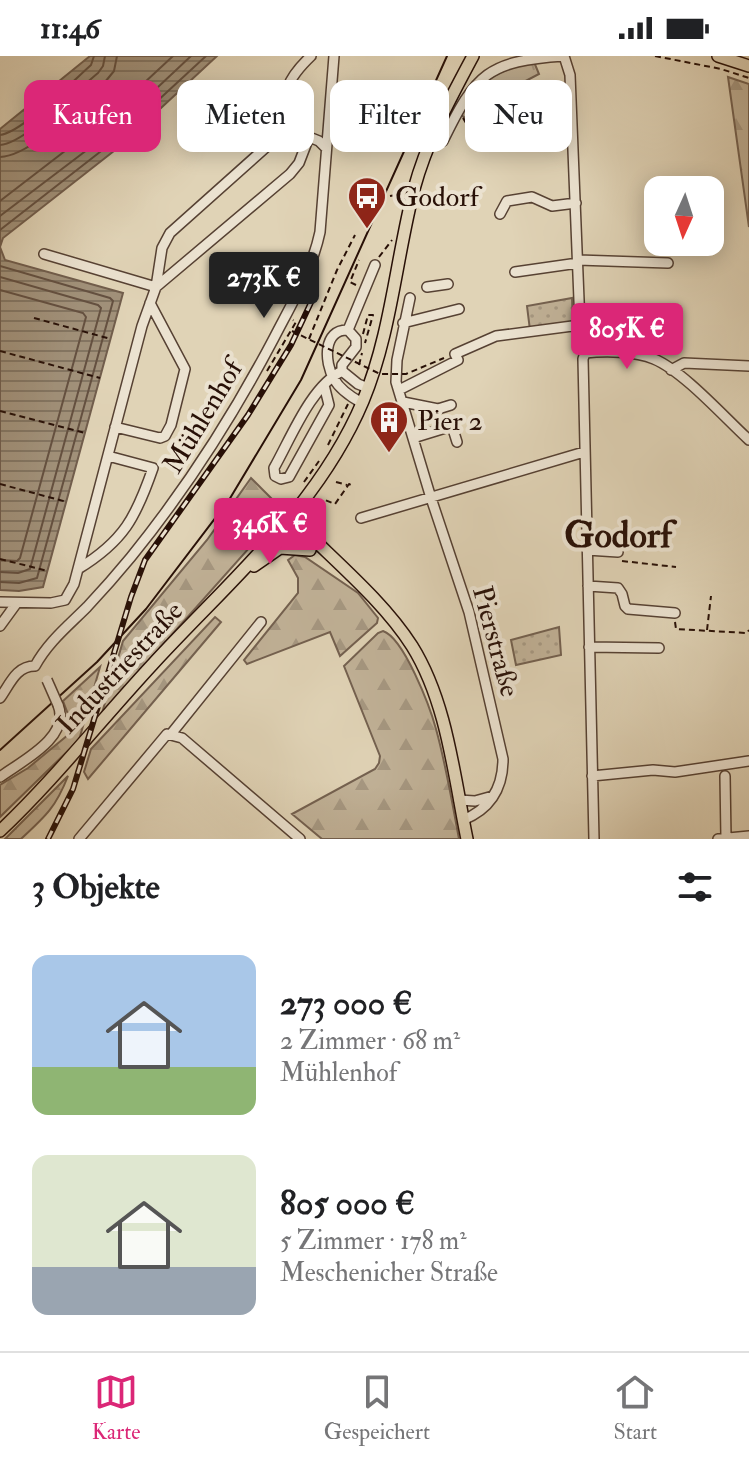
<!DOCTYPE html>
<html lang="de">
<meta charset="utf-8">
<style>
:root{--surface:#fff;--page:#f2f2f2;--text:#202124;--muted:#757577;--line:#e0e0e0;--accent:#db2777}
body{margin:0;font-family:"IM FELL Double Pica",serif;background:var(--page);color:var(--text);height:100vh;display:flex;flex-direction:column;font-size:30px;white-space:nowrap}
*{box-sizing:border-box;margin:0}
p{font-size:26px;color:var(--muted)}
.icon{flex:none;width:44px;height:44px;fill:none;stroke:currentColor;stroke-width:2;stroke-linecap:round;stroke-linejoin:round}
.map{position:relative;height:783px;overflow:hidden}
.drawer{display:flex;flex-direction:column;background:var(--surface);flex:1}
.drawer>*{flex:none}
.guide{position:absolute;left:24px;top:24px;width:702px;height:72px;display:flex;gap:16px}
.needle{width:52px;rotate:183deg}
.fabs{position:absolute;left:644px;top:120px;display:grid;gap:16px}
.fabs a{display:grid;place-items:center;width:80px;height:80px;border-radius:16px;background:var(--surface);box-shadow:0 4px 20px #0003;font-size:40px}
.price{position:absolute;translate:-50% -68px;padding:0 18px;border-radius:8px;background:var(--accent);color:#fff;font-size:26px;line-height:52px;filter:drop-shadow(0 2px 4px #0008)}
.price::after{content:'';position:absolute;left:50%;top:48px;width:24px;height:18px;margin-left:-12px;background:inherit;clip-path:polygon(0 0,100% 0,50% 100%)}
.price.active{background:#222;color:#fff}
ul{padding:0;list-style:none}
li{display:flex;align-items:center;gap:24px;height:200px;padding:0 32px}
li span{display:grid;place-items:center;flex:none;width:224px;height:160px;border-radius:16px;color:#555}
li>.icon{margin-inline-start:auto}
span .icon{width:96px;height:96px;fill:#fffc;stroke-width:1}
li b{font-size:34px}
h2{display:flex;justify-content:space-between;align-items:center;height:96px;padding:0 32px;font-size:34px}
.tag{padding:0 28px;border-radius:16px;background:var(--surface);box-shadow:0 4px 20px #0003;font-size:28px;line-height:72px}
.tag.active{background:var(--accent);color:#fff}
.status{display:flex;justify-content:space-between;align-items:center;height:56px;padding:0 40px;background:var(--surface);direction:ltr}
.status svg{height:22px;fill:currentColor}
.menu{display:flex;justify-content:space-around;align-items:center;height:112px;border-top:2px solid var(--line);background:var(--surface);font-size:22px;color:var(--muted)}
.menu a{display:grid;justify-items:center;gap:4px}
.menu .active{color:var(--accent)}
.map>svg:first-child{display:block}
</style>
<div class="status"><b>11:46</b><svg viewBox="0 0 49 12"><path d="M0 12V9h3v3zM5 12V6h3v6zM10 12V3h3v9zM15 12V0h3v12zM26 1h20v11H26zM47 4h2v5h-2z"/></svg></div>
<div class="map">
<svg width="749" height="783" viewBox="0 0 749 783">
<defs>
<pattern id="grass-dots" width="8" height="8" patternUnits="userSpaceOnUse" patternTransform="scale(2)"><rect width="8" height="8" fill="#c1b298"/><path d="M2 2h.1M6 6h.1" fill="none" stroke="#a69882" stroke-width="1.8" stroke-linecap="round"/></pattern>
<pattern id="forest-firs" width="22" height="20" patternUnits="userSpaceOnUse" patternTransform="scale(2)"><rect width="22" height="20" fill="#c1b298"/><path d="M5 1l3.5 6h-7zM16 11l3.5 6h-7z" fill="#a69882"/></pattern>
<pattern id="park-tufts" width="24" height="20" patternUnits="userSpaceOnUse" patternTransform="scale(2)"><rect width="24" height="20" fill="#c1b298"/><path d="M3 7l-1-3M5 7V3M7 7l1-3M15 17l-1-3M17 17v-4M19 17l1-3" fill="none" stroke="#a69882"/></pattern>
<pattern id="water-rules" width="6" height="5" patternUnits="userSpaceOnUse" patternTransform="scale(2)"><rect width="6" height="5" fill="#a1917a"/><path d="M0 2.5h6" fill="none" stroke="#837562"/></pattern>
</defs>
<rect width="100%" height="100%" fill="#e0d3b6"/>
<filter id="stains"><feTurbulence type="fractalNoise" baseFrequency=".0025" numOctaves="4"/><feColorMatrix values="0 0 0 0 .2 0 0 0 0 .09 0 0 0 0 .02 0 0 0 .5 -.17"/></filter>
<radialGradient id="worn" r=".72"><stop offset=".6" stop-color="#630" stop-opacity="0"/><stop offset="1" stop-color="#630" stop-opacity=".3"/></radialGradient>
<path fill="url(#grass-dots)" stroke="#746150" stroke-width="2" d="M572,242l1,25 -43,7 -3,-24z
M559,571l2,28 -45,10 -5,-25z"/>
<path fill="url(#forest-firs)" stroke="#746150" stroke-width="2" d="M728,21l21,7v143z
M251,422l32,32 -181,203 21,-72 84,-101z
M295,499l10,2 53,36 20,25 -1,5 -37,33 -10,-24 -83,32 -3,-4 54,-67v-15l-10,-18z
M215,561l6,5 -133,157 -4,-7 7,-23z
M383,575c21,7 47,76 53,98 10,36 16,73 23,110h-137l-30,-25 83,-45 4,-6 1,-7 -36,-90 34,-33z
M100,611l-21,73 -79,77v-32l28,-17 46,-38 -11,-29z
M68,720c-12,31 -22,40 -47,63h-16z"/>
<path fill="url(#park-tufts)" stroke="#746150" stroke-width="2" d="M534,6l5,12 -25,13 5,12 -36,34 -8,3 -6,-13 -9,-10c14,-31 42,-45 74,-51z"/>
<path fill="url(#water-rules)" stroke="#715d4c" stroke-width="2" d="M90,0h127l-98,91 -116,91 -3,9 5,13 118,33 -80,294 -24,4 -19,-1v-461z"/>
<g fill="none" stroke-linecap="round" stroke-linejoin="round">
<path stroke="#645040" stroke-width="2" d="M0,79c21,-2 73,-54 91,-70l3,-9
M0,89c24,-1 77,-55 98,-72l5,-7 2,-10
M0,101c32,-1 81,-54 105,-75l9,-11 3,-15
M0,145l100,-77 73,-68
M0,160l108,-82 83,-78
M0,174l114,-89 92,-85
M0,210l110,32 3,3 -76,277 -18,5 -19,-1
M0,221l98,28 3,3 -71,261 -12,4 -18,-1
M0,234l83,23 3,4 -66,241 -3,3 -17,-1"/>
<defs>
<path id="minor" d="M292,68c-13,-30 -4,-46 19,-68
M443,85c33,-68 45,-80 121,-85l6,19 10,250 5,28 -2,6 11,480
M500,158l7,-13 25,-4 20,9 24,-3
M44,198l112,33 6,-39 8,-15 122,-109 17,13
M578,204l90,3
M515,216l63,-9
M427,231l21,-3
M410,242l-13,62 -1,22 35,116 38,114 34,147c0,29 -13,50 -40,61
M403,267l56,-14
M348,274l27,-65
M585,297c20,-2 50,-2 69,6 29,12 70,58 95,81
M671,314l13,-7 65,3
M342,315v-6l14,-18v-8l-8,-9c-25,-1 -24,32 -14,49 6,11 17,18 28,24
M342,315l16,13 10,4
M324,329l5,20 -40,72 -8,2 -6,-3 -1,-8c17,-30 37,-82 68,-97
M399,334l59,-30 -3,-6 41,-18 84,-11
M403,346l35,7 13,-4
M115,371l45,11 5,-2 6,-11 14,-56 -35,-66
M413,382l39,-12 5,16
M361,462l223,-66
M587,494l31,2
M78,513c46,-28 58,-52 75,-101l-45,-12
M588,530l30,2 4,6 3,12 3,3 47,4
M0,546l51,1 14,-3 9,-16 68,-258 14,-39 134,-113 9,-11 10,-26 10,4 7,7
M0,570l16,-22
M589,591l70,1
M35,610c13,-24 33,-40 52,-59 15,-16 30,-33 44,-50 56,-69 102,-141 143,-219 18,-35 38,-68 46,-106l14,-176
M0,642c10,-14 16,-32 35,-32
M171,678l90,-112
M592,720l61,-6 22,2 74,-11
M725,720l1,62
M0,721c22,-16 71,-40 58,-72
M459,744l16,1 18,-5
M79,783l88,-105 15,4 118,101
M718,783l31,-3"/>
<path id="major" d="M718,0l31,10
M291,461c40,41 91,82 121,129 35,56 42,130 55,193
M282,472l26,21
M254,510l26,-18 30,2
M0,775c54,-51 101,-111 152,-166 76,-83 166,-157 211,-264 28,-67 33,-142 51,-212 13,-48 36,-90 59,-133"/>
</defs>
<use href="#minor" stroke="#564133" stroke-width="12"/>
<use href="#major" stroke="#281007" stroke-width="14"/>
<path stroke="#281007" stroke-width="2" stroke-dasharray="6 4" stroke-linecap="butt" d="M655,0l66,13 28,9
M479,55l7,-10
M465,61l14,-5 13,9
M463,62l11,18
M390,140l12,-2
M379,201l13,-17
M356,229l-6,-3 9,-22
M34,262l77,21
M363,278l5,-19h5l-8,28
M309,283l28,-69 18,-35
M0,295l100,27
M359,309l3,-12
M267,315l29,-49 -3,-2
M0,355l85,22
M328,389l20,-41
M304,426l15,-21
M336,426l11,3
M0,428l67,18
M316,444h9l10,4 14,-20 4,2
M0,503l48,12
M622,505l54,6
M675,566l1,7 71,4 2,-3
M707,574l4,-34"/>
<use href="#minor" stroke="#ebe2d0" stroke-width="9"/>
<use href="#major" stroke="#e0d3b6" stroke-width="11"/>
<path stroke="#281007" stroke-width="2" d="M0,694l97,-88 49,-53 83,-109 72,-120 146,-324"/>
<defs>
<path id="rail" d="M48,783l25,-50 58,-192 14,-37 103,-145 43,-70 23,-49"/>
</defs>
<use href="#rail" stroke="#281007" stroke-width="6"/>
<use href="#rail" stroke="#ebe2d0" stroke-width="3" stroke-dasharray="9" stroke-linecap="butt"/>
<defs>
<path id="minor-bridge" d="M47,624l11,25"/>
</defs>
<use href="#minor-bridge" stroke="#564133" stroke-width="12" stroke-linecap="butt"/>
<path stroke="#281007" stroke-width="2" stroke-dasharray="6 4" stroke-linecap="butt" d="M292,275l88,43h26l38,-16"/>
<use href="#minor-bridge" stroke="#ebe2d0" stroke-width="9"/>
</g>
<defs>
<symbol id="bus-pin" viewBox="-11 -11 22 30"><path d="M0 17L-7.5 6A9.5 9.5 0 1 1 7.5 6Z" fill="#8f2418" stroke="#ebe2d0"/><path d="M-5-6H5V4H4V6H2V4H-2V6H-4V4H-5ZM-3.5-4V0h7V-4ZM-3.5 1.2v1.5H-2V1.2ZM2 1.2v1.5H3.5V1.2Z" fill="#fff"/></symbol>
<symbol id="building-pin" viewBox="-11 -11 22 30"><path d="M0 17L-7.5 6A9.5 9.5 0 1 1 7.5 6Z" fill="#8f2418" stroke="#ebe2d0"/><path d="M-4-6H4V6H1V3H-1V6H-4ZM-2.5-4.3h1.7v1.8h-1.7ZM.8-4.3h1.7v1.8H.8ZM-2.5-1h1.7V.8h-1.7ZM.8-1h1.7V.8H.8Z" fill="#fff"/></symbol>
</defs>
<g fill-rule="evenodd">
<use href="#bus-pin" x="345" y="118" width="44" height="60"/>
<use href="#building-pin" x="367" y="342" width="44" height="60"/>
</g>
<g text-anchor="middle" stroke-width="8" stroke-linejoin="round" paint-order="stroke">
<g font-size="28" fill="#281007" stroke="#ebe2d0" text-anchor="start">
<text x="395" y="150">Godorf</text>
<text x="417" y="374">Pier 2</text>
</g>
<g font-size="28" fill="#281007" stroke="#ebe2d0">
<text transform="translate(202 360) rotate(-59)" y="10">Mühlenhof</text>
<text transform="translate(497 585) rotate(75)" y="10">Pierstraße</text>
<text transform="translate(119 611) rotate(-47)" y="10">Industriestraße</text>
</g>
<g font-size="36" font-weight="bold" fill="#281007" stroke="#ebe2d0">
<text x="618" y="491">Godorf</text>
</g>
</g>
<rect width="100%" height="100%" filter="url(#stains)"/>
<rect width="100%" height="100%" fill="url(#worn)"/>
</svg>
<div class="fabs">
<a><svg class="needle" viewBox="-14 -14 28 28"><path d="M0-13l5 13h-10z" fill="#e53935"/><path d="M0 13l5-13h-10z" fill="#757577"/></svg></a>
</div>
<b class="price active" style="left:264px;top:264px">273K €</b>
<b class="price" style="left:627px;top:315px">805K €</b>
<b class="price" style="left:270px;top:510px">346K €</b>
<div class="guide">
<a class="tag active">Kaufen</a>
<a class="tag">Mieten</a>
<a class="tag">Filter</a>
<a class="tag">Neu</a>
</div>
</div>
<section class="drawer">
<h2>3 Objekte<svg class="icon" aria-label="filters" viewBox="0 0 24 24"><path d="M4 7h16M4 17h16"/><circle cx="9" cy="7" r="2"/><circle cx="15" cy="17" r="2"/></svg></h2>
<ul>
<li><span style="background:linear-gradient(#a9c7e8 70%,#8fb573 0)"><svg class="icon" aria-label="home" viewBox="0 0 24 24"><path d="M3 11l9-7 9 7M6 9v11h12V9"/></svg></span><div><b>273 000 €</b><p>2 Zimmer · 68 m²</p><p>Mühlenhof</p></div></li>
<li><span style="background:linear-gradient(#dfe7d0 70%,#9aa5b1 0)"><svg class="icon" aria-label="home" viewBox="0 0 24 24"><path d="M3 11l9-7 9 7M6 9v11h12V9"/></svg></span><div><b>805 000 €</b><p>5 Zimmer · 178 m²</p><p>Meschenicher Straße</p></div></li>
</ul>
</section>
<nav class="menu">
<a class="active"><svg class="icon" aria-label="map" viewBox="0 0 24 24"><path d="M3 6l6-2 6 2 6-2v14l-6 2-6-2-6 2zM9 4v14M15 6v14"/></svg>Karte</a>
<a><svg class="icon" aria-label="saved" viewBox="0 0 24 24"><path d="M7 4h10v16l-5-4-5 4z"/></svg>Gespeichert</a>
<a><svg class="icon" aria-label="home" viewBox="0 0 24 24"><path d="M3 11l9-7 9 7M6 9v11h12V9"/></svg>Start</a>
</nav>
